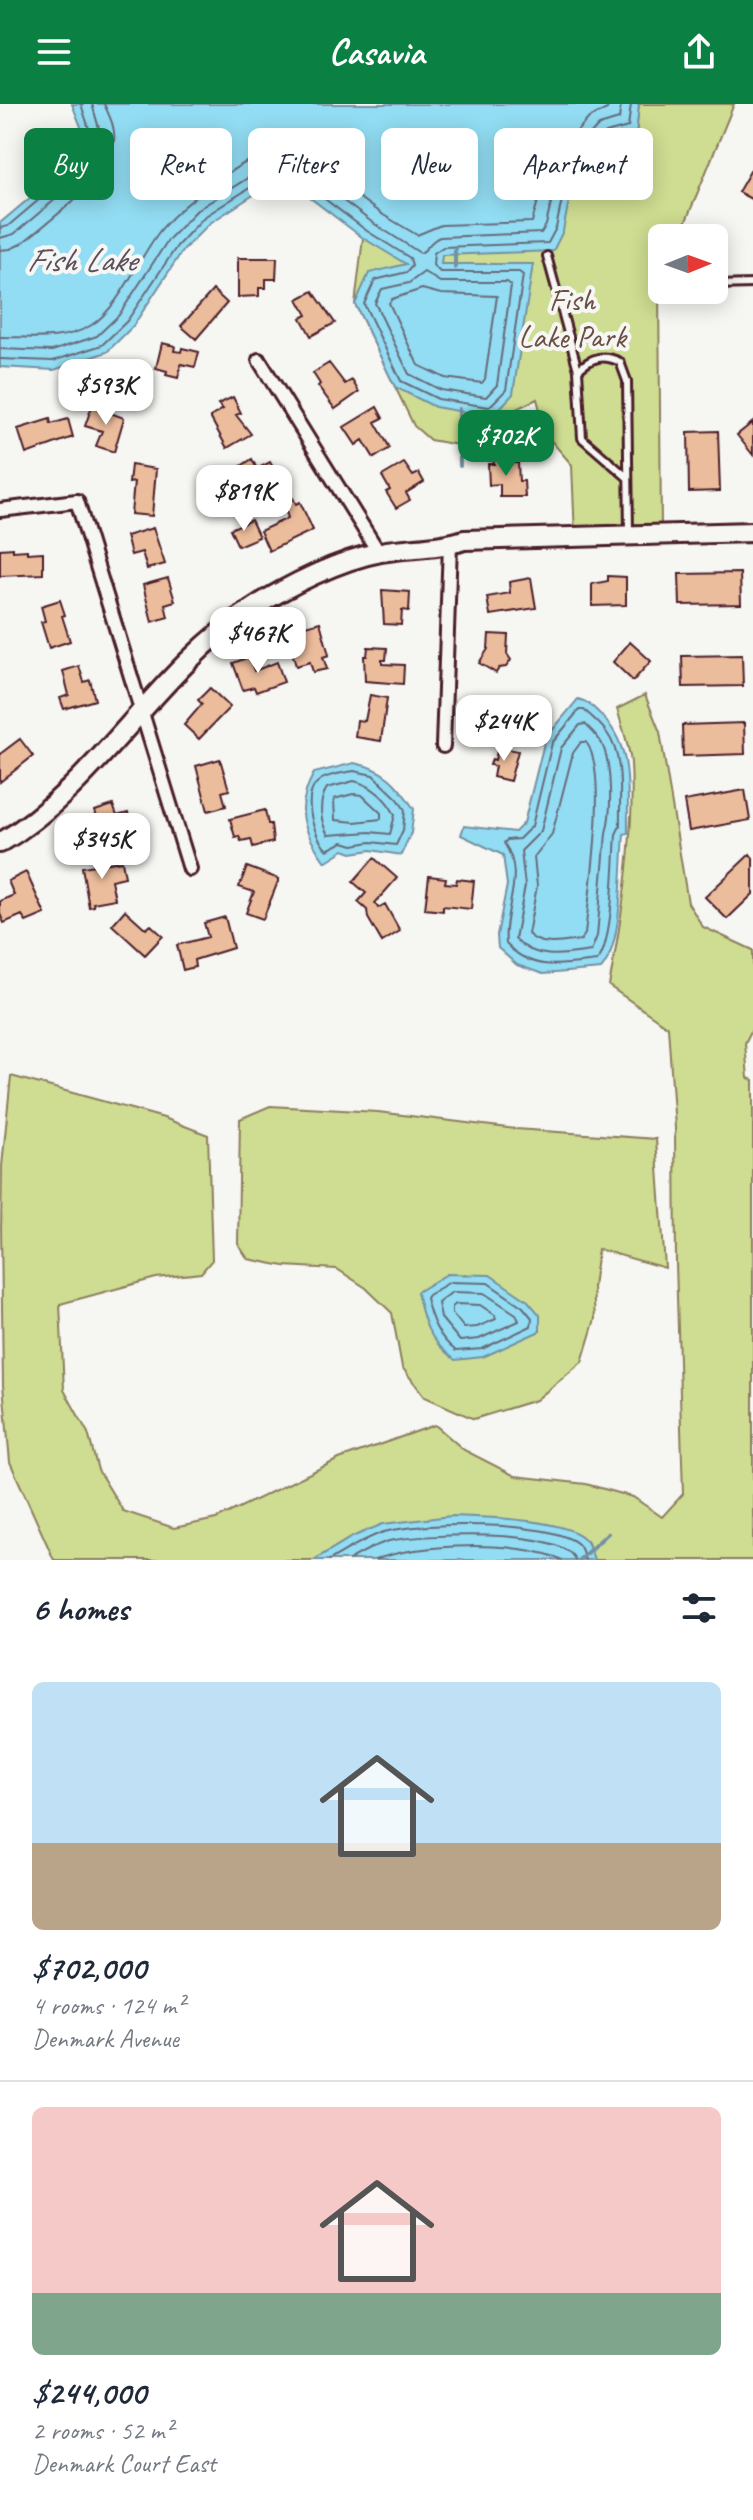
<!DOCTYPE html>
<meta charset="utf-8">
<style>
:root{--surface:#fff;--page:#f2f2f3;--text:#1f2937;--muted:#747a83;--line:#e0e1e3;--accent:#0b8043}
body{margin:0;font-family:Caveat,sans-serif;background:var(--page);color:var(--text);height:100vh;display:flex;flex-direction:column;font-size:30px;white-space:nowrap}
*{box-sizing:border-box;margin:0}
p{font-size:26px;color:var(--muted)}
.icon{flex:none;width:44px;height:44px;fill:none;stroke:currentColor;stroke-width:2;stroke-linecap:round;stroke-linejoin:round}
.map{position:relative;height:1456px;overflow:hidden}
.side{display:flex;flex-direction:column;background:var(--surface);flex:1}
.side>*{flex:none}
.guide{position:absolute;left:24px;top:24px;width:706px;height:72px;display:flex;gap:16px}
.needle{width:52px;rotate:89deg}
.fabs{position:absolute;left:648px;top:120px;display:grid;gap:16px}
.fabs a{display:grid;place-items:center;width:80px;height:80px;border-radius:12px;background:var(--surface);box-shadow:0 4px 20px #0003;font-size:40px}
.price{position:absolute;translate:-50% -68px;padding:0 18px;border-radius:16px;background:#fff;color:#222;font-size:26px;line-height:52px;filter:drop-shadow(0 2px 4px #0008)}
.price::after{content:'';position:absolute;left:50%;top:48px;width:24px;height:18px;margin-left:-12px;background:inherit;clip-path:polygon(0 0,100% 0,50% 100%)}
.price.selected{background:var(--accent);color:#fff}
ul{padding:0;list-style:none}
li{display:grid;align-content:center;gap:16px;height:424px;padding:0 32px}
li+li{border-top:2px solid var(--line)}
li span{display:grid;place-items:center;height:248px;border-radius:12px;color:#555}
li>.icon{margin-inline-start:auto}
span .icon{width:144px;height:144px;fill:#fffc;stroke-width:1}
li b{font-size:34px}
h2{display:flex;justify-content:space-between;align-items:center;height:96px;padding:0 32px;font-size:34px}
.chip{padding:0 28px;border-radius:12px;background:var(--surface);box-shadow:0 4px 20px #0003;font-size:28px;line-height:72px}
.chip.selected{background:var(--accent);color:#fff}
header{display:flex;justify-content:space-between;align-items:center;height:104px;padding:0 32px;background:var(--accent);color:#fff;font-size:36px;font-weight:700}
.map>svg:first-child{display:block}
</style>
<header><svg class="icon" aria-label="menu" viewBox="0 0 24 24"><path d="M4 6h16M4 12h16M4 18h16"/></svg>Casavia<svg class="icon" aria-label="share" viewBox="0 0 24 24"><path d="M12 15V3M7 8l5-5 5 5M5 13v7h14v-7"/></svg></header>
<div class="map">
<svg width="753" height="1456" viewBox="0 0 753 1456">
<rect width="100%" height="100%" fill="#f6f6f2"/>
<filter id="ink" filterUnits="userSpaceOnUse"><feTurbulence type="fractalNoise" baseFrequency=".0125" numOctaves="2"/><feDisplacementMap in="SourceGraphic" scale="16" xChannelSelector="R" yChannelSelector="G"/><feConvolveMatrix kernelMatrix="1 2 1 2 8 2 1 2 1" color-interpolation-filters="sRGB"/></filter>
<g filter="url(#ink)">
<path fill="#cedd91" stroke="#8c7e5e" stroke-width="2" d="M639,0h95l-55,134h-17v45l-3,7 2,237 -86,10 -3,-72 -25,-29 -10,-37 -21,10 -17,22 -24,17 -45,-8 -16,-14 -59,-122 8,-66 79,17 131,-75 38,-41 25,-4z
M645,591l15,37 28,171 15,24 50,23v77l-8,16 3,35 5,2v480h-159l-7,-20 -235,-3 -38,23h-260l-44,-98 -7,-77 -2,-157 1,-62 9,-90 153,42 44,17 4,125 -11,13 -45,5 -96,26 4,86 24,43 10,37 25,41 51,17 42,-9 123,-60 96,-34 29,25 51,26 71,8 47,13 29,20 21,-23 -7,-231 -1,-135 -7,-101 -59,-41c13,-68 26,-154 22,-223 -2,-18 -9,-37 -14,-54z
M270,1002l108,6 138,17 140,10 9,129 -67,-19 -5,38 2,32 -13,43 -46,38 -62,19 -49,-22 -23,-30 -10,-54 -26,-25 -29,-19 -53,-3 -36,-7 -10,-15 2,-125z"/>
<path fill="#92ddf3" stroke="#7591a3" stroke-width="2" d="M72,0h567l-3,31 -25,4 -38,41 -10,51 -10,20 -111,4 -1,9h92l-20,130 -21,23 -57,-10 -40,-20 -40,-83 14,-31 37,-9 -43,-26 -66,-50 -28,-3 -59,38 -27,27 -50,76 -26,26 -53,18 -54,-3v-144l69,-58 16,-28z
M578,595c9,2 14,7 21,14 35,33 28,74 29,120l-4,1c-3,33 -1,112 -23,135l-58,5 -26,-9 -19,-17 -1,-13 10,-50 -4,-30 -42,-20 3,-9 51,6 9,-9 21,-84z
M354,659c31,6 43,20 60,46l-3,24 -10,22 -30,-5 -19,3 -8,-3 -19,12c-22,-31 -31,-53 -11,-89z
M447,1170l43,1 38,26 12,14v16l-57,26 -28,3c-27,-21 -31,-36 -38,-68z
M451,1412c28,1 122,2 136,26 3,5 5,13 7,18h-280l38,-23 31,-13z"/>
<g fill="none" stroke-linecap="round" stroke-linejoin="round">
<path stroke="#676b7b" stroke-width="2" d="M0,124l8,-2 66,-56 18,-32 -11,-34
M0,134l14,-4 68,-57 20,-38 -10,-35
M0,146l10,-1 11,-5c29,-24 88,-65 93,-103 2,-13 -5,-26 -10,-37
M424,168l16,10h67l4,3 -14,100 -11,12 -45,-7 -32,-16 -34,-71 7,-14 27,-6z
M422,185l19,5 56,2 -12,83 -3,4 -37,-5 -27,-13 -29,-62 3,-4z
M0,233c31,0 62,5 90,-11 29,-17 48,-67 69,-94 17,-22 77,-70 103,-76 14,-3 36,1 49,6l69,51 37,22 24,-10 91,-3 17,-60 40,-44 18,-9 2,-5
M0,245l52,2 45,-15 22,-21 49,-75 29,-30 68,-43 40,5 68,51 47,30c7,-2 10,-13 20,-16l101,-4 5,-8 13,-56 40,-44 20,-6 2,-15
M0,255l53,2 49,-16 25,-24 50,-75 27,-29 61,-39 36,3 66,50 43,27 2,8 -5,6 -32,8 -11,24 37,77 37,18 51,8 17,-17 17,-115 -4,-3h-79l-7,-7 1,-12 9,-6 105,-4 8,-15 11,-53 39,-42 22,-6 3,-23
M579,606h5c8,7 17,14 23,23 18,25 12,64 13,93l-4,8c-2,26 -3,111 -19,127 -36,4 -64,11 -91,-17 -4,-35 21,-68 -2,-101l3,-3 12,-1 13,-13 20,-83z
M585,620c6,6 13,12 17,20 10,20 10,68 4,89l-9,103 -6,15c-27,4 -55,10 -76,-12l10,-53 -4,-35 20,-20 20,-83 19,-23z
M581,638h5c23,29 3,151 -1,192l-4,6c-17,2 -40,8 -53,-6l9,-48 -3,-29 18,-23 21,-81z
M354,667l19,4 25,24 7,11 -2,20 -7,15 -25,-3 -18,3 -10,-3 -16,8c-14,-14 -28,-58 -5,-71 9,-5 22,-6 32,-8z
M354,677c18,4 33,18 41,34l-5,19 -20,-2 -42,3c-8,-14 -10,-33 -1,-47z
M353,690l9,1 19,18v6l-26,3 -20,-2 -1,-21z
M450,1178l38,1 35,24 9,11 -1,8 -49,23 -26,2c-18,-14 -25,-31 -30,-53l2,-3z
M452,1188l32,1 32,21 3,7 -40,18 -19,2 -19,-23 -3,-15z
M456,1200l24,1 15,10 1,4 -19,8 -13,1 -12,-15v-6z
M329,1456c18,-10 36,-22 55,-28 35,-10 167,-12 194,12 4,4 5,10 7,16
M349,1456c12,-7 26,-15 40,-19 31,-7 174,-14 186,19
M375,1456c40,-17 147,-20 187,0"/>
<path stroke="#7591a3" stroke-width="4" d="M455,145v19
M459,305l1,57
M579,1456l29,-27"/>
</g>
<path fill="#ecbd9c" stroke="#4a1f2b" stroke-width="2" d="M753,62v34l-15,-8z
M238,154h39l-1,21h-10v9h-7v8l-21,1z
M213,186l14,13 -31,36 -15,-13z
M313,187l22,32 -24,13 -10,-18 6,-3 -9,-16z
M162,239l13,3 -1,5 7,1 1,-4 17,4 -4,15 -14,-3 -3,14 -12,-3 1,-4 -11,-3z
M329,259l16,21 7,-4 7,12 -24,17 -17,-23 2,-2 -7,-11z
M233,293l8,16 -5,2 15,19 -24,14 -17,-31 13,-8 -5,-5z
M92,302l32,12 -10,34 -18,-6 6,-15 -17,-5z
M377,303l6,11 -8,4 15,26 -16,10 -11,-18 -7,5 -12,-18z
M50,315l1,5 17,-5 5,18 -47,17 -8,-25z
M753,318v33l-16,-20z
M718,327l2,60 -31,1 -1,-60z
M493,354h17l1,5h7l1,18h5l1,16h-25v-13l-11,1 -1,-21h6z
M252,355l5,10 13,-7 12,21 -15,9 -2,-3 -14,8 -16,-27z
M404,359l9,13 6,-3 5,9 -18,11 4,7 -14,8 -10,-16 4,-2 -8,-14z
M131,361l25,4 -4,47 -21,-2 3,-32 -5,1z
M293,394l3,6 4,-2 13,28 -44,21 -9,-20 28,-13 -5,-15z
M251,416l8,17 -21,9 -8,-17z
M153,424l12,36 -18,5 -5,-17 -11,3 -5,-19z
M13,444v3l14,-1v3l16,-1v22l-43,2v-27z
M740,469l1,31 -61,1 -1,-31z
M608,472l18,1v28l-34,1v-22l16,-3z
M168,474l7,23 -10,3 3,13 -16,5 -9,-37z
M531,474l5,30 -46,7 -3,-18 23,-4 -1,-11z
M382,486l28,2 -1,19 -7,-1 -1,15 -17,-1z
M60,496l5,15 -3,1 8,25 -21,7 -8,-26 4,-1 -4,-15z
M320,518l9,33 -6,2 4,12 -14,3 -3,-10 -14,4 -6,-21 16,-5 -4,-13z
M489,530l19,1 -1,19 4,6 -5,7 -7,1 -3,5 -17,-10 9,-14z
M630,538l21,19 -18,20 -20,-19z
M368,543l19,1 -1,12h-4v4l22,1 -1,19 -38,-3 -1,-25h3z
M742,551l1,31 -60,1 -1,-31z
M249,553l5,14 23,-9 7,20 -28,10 -2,-5 -11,3 -10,-27z
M79,562l5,16 6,-2 5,20 -31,9 -4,-11 9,-3 -6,-24z
M210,584l20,19 -31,32 -15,-14 18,-21 -4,-4z
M370,591l17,3 -6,43 -26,-4 2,-17 8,1z
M509,591l19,1 -1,7 4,1 -1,12 -6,-1 -1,16 -22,-1 1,-18h6z
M744,619l1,31 -62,2 -1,-31z
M20,635l13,17 -33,26v-28z
M498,643l20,4 -8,30 -17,-4 2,-11 -5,-1 2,-6 3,1z
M220,655l9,31 -7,2 4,14 -18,5 -12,-45z
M745,686l5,30 -61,11 -5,-30z
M113,701l4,11 11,-3 6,18 -31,7 -8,-27z
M265,706l3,14h3l2,18 -20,5 -2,-8 -10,2 -2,-5 -4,1 -5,-18z
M750,750l3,4v36l-26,25 -22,-22z
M374,754l23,20 -22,25 3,5 7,-4 15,27 -18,11 -14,-24 -1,-8 -9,-8 8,-9 -13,-11z
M122,757l3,16 -14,3 4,19 -22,4 1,3 -5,1 -7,-40z
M247,763l32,12 -16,40 -17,-6 8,-21 -15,-5z
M26,768l19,42 -19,8 -4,-7 -18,8 -4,-9v-13l14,-6 -6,-14z
M429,772l17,2 -1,5 11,1 1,-5 17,2 -3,28 -28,-3v5l-18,-2z
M125,806l21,19 5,-4 12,11 -18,19 -33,-30z
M225,813l8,31 -39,12 1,7 -12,3 -6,-25 31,-8 -4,-14z"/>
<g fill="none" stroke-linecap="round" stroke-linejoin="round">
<defs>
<path id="lane" d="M547,152l31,114
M714,181l39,-1
M628,374l-46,-40 -4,-68c14,-13 25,-16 42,-8l7,19 2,151"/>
<path id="street" d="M259,256l120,193
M0,406l77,-9 113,368
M443,642l7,-202"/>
<path id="secondary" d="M0,739c100,-59 155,-172 253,-235 36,-23 86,-48 128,-56 28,-5 56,-3 83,-12l289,-8"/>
</defs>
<use href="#lane" stroke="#4a1f2b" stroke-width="12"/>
<use href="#street" stroke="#4a1f2b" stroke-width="18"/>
<use href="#secondary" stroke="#4a1f2b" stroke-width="24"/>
<use href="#lane" stroke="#f6f6f2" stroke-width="6"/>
<use href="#street" stroke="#f6f6f2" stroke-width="12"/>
<use href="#secondary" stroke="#f6f6f2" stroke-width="18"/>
</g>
</g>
<g text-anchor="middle" stroke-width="8" stroke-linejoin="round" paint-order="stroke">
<g font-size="32" fill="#6b4e44" stroke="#f6f6f2">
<text x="572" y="206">Fish<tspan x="572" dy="37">Lake Park</tspan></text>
</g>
<g font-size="34" font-style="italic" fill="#5c4e5d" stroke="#f6f6f2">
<text x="81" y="167">Fish Lake</text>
</g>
</g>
</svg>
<div class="fabs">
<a><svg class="needle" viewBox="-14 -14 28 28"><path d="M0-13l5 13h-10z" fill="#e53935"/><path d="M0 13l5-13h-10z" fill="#747a83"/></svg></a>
</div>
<b class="price" style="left:106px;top:323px">$593K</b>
<b class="price selected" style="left:506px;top:374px">$702K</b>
<b class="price" style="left:244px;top:429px">$819K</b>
<b class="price" style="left:258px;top:571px">$467K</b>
<b class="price" style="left:504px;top:659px">$244K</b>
<b class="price" style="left:102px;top:777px">$345K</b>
<div class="guide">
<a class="chip selected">Buy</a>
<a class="chip">Rent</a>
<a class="chip">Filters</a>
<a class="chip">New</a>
<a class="chip">Apartment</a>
</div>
</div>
<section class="side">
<h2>6 homes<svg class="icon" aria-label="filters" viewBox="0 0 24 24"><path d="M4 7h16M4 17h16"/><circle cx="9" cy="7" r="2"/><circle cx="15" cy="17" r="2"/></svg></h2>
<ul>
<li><span style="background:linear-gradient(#bfe0f5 65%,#b9a48a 0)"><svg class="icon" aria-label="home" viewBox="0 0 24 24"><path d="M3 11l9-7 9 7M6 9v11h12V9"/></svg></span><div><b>$702,000</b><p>4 rooms · 124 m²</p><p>Denmark Avenue</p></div></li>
<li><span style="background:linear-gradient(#f6c9c9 75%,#7fa58c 0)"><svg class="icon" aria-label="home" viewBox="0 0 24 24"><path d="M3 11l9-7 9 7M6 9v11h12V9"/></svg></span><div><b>$244,000</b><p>2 rooms · 52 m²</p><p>Denmark Court East</p></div></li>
</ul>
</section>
